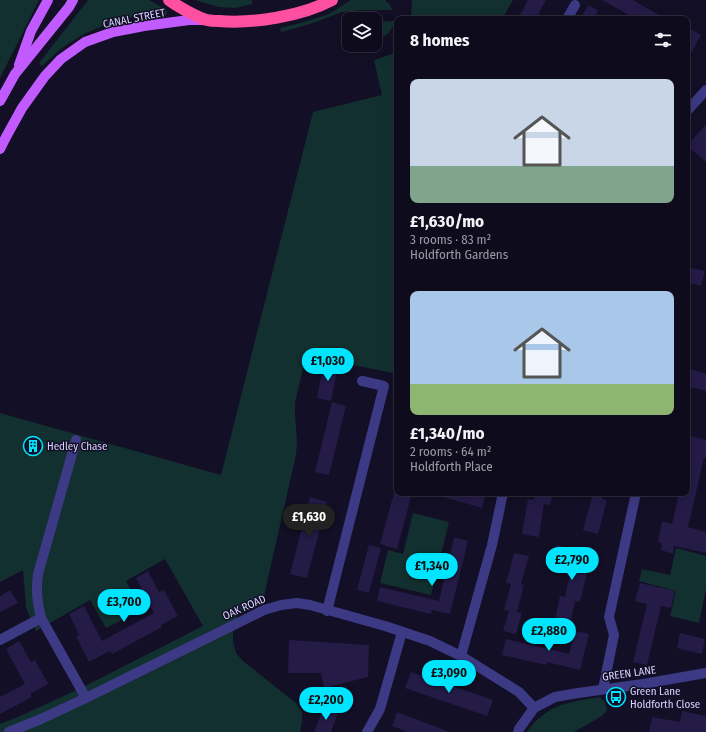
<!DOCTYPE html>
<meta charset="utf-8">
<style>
:root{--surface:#0e0b1c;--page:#1c1929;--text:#f1f3f6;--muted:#9b9ba3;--line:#2e2b3b;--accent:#00e5ff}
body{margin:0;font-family:"Fira Sans Condensed",sans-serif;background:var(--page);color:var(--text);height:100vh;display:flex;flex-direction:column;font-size:15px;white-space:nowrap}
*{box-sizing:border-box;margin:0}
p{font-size:13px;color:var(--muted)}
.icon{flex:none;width:22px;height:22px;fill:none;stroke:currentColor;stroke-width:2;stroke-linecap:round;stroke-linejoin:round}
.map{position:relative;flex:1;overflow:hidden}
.side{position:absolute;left:394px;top:16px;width:296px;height:480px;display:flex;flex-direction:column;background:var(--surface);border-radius:8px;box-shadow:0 4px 16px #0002,0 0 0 1px var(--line)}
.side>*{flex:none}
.fabs{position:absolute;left:342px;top:12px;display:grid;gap:8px}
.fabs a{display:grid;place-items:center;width:40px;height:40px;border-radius:8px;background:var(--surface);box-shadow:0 4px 16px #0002,0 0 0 1px var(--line);font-size:20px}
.price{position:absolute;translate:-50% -34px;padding:0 9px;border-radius:14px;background:var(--accent);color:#111;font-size:13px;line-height:26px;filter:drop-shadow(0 1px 2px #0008)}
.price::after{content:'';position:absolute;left:50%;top:24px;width:12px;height:9px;margin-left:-6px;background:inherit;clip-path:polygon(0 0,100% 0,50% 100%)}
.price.active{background:#222;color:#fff}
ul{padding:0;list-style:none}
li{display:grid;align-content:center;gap:8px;height:212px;padding:0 16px}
li span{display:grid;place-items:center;height:124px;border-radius:8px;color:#555}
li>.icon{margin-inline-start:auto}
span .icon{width:72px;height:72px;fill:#fffc;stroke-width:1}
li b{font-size:17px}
h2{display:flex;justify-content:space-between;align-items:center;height:48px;padding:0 16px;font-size:17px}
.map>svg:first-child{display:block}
</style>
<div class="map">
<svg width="706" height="732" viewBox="0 0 706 732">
<rect width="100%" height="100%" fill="#130f26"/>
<path fill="#12302f" d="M0,0h39l-39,78z
M88,0h61l17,10 1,3 -1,2 -2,1 -19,-2 -34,8 -29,13 -20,13 -20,18 -3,-3z
M195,0h57v4l-16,4 -17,-1z
M351,0h34l5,5 2,5h-31l-19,2 -32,12 -29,8 -1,-4 21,-5 28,-9z
M411,0h102l-11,19h-91l1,-18z
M395,21c-6,13 -6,14 -20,19v-18z
M397,52v322l-73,-15 -18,-3 -11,47v12l2,27 -1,13 -32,141 -5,7 -18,9 -5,7 -3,9v13l3,12 7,8 53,42 6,9v10l-2,10h-300v-8l18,-7 63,-29 122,-62 -38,-67 -39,22 16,29 -36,18 -16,-28 -54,31 -10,-23 -3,-38 -23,12v-169l221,62 92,-363 69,-17 -8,-35 21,-7z
M413,513l36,9 -18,73 -51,-12 8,-33 15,4z
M676,548l30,8v33l-7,34 -29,-7 6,-25 -37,-10 3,-12 28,6z
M600,697l5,6 2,7 -5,6 -28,16h-47c2,-4 5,-7 8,-10 18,-19 40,-21 65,-25z"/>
<path fill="#241b47" d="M528,0h18l-10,19h-18z
M602,0h31l33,19h-30z
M588,5l10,5 -4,9h-14z
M687,27l14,8 -14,26z
M706,124v38l-19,-16z
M687,267l18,4 -4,15 -14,-4z
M324,363l14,3 -7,35 -14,-3z
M687,368l19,6v17l-19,-5z
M332,402l14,4 -17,69 -14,-3z
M687,435l19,5v18h-2l-16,69 18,5v21l-32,-7 -1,8 -12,-4 1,-7 -4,-1 4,-21 10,3 7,-31h8z
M394,493h18l-15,56 -17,-5z
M440,493h46l-4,15 -42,-12z
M535,493h18l-3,12 -6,-1 -5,33 -17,-3 6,-35 6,1z
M593,493h11l-2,6 5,1 -9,34 -15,-4z
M310,497l17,5 -20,76 -17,-4z
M454,537l14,4 -18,73 -18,-4 -1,4 -54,-13 3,-14 59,14z
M369,545l12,3 -12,45 -12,-3z
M557,545l39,9 -4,16 -4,-1 -8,33 -5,-1 -6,27 -15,-3 6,-29 5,1 7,-32 -20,-5z
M514,553l15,3 -8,28 3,1 -7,27 5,1 -6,21 -13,-3 6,-20 -5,-1 7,-26 -5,-1z
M148,571l11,21 5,-2 14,26 -17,9 1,2 -50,27 -2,-3 -21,11 -13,-26 3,-1 -10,-21 15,-8 18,35 52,-28 -18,-35z
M640,583l35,8 -4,17 -10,-2 -14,59 -14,-3 14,-58 -12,-3z
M10,590l8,13 -18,9v-16z
M575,631l14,3 -9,36 -33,-8 -1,3 -44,-10 4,-16 63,15z
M680,633l25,6 -3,15 -25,-6z
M289,640l80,5 -1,32 -44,11 -3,-15h-33z
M19,641l12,21 4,-2 13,24 -18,10 2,3 -32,17v-17l25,-13 -19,-35z
M411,672l82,28 -6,16 -82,-28z
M324,707l14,5 -7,20h-17z
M682,711l24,5v16h-57l3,-15 28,5z
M397,712l50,19v1h-39l-16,-6z"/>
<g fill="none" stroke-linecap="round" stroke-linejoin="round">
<path stroke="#3d3a85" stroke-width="10" d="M567,19l8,-14
M687,111l19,-21
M76,440l-38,134c-2,17 -1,27 3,44l45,80
M327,611l57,-225 -22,-5
M0,640l41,-22
M461,656l31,-111 11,-52
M603,689l11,-54 -5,-18 27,-124
M9,732l32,-13 45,-21 178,-88 17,-5 16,-2 13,2 75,21 45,15 31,15 58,36 15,16
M367,732l13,-23 22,-77
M518,732l1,-3 15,-21 21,-11 23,-4 65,-9 63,-11"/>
<path stroke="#c25bff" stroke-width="10" d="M19,65l12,-34 17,-31
M0,101l15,-27 54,-67 4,-7
M0,149l6,-12 16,-29 23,-32 16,-17 24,-17 28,-10 31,-6 45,-6h16"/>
<path stroke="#ff4fa3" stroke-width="12" d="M169,0c8,6 29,18 38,20 4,1 8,1 12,1 34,3 83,-5 113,-21"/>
</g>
<defs>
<symbol id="building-ring" viewBox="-11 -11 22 22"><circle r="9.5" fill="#130f26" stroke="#00e5ff" stroke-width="1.5"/><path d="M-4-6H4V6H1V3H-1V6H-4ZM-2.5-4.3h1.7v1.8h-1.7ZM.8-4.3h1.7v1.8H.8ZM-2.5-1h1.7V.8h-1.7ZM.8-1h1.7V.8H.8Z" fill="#00e5ff"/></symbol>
<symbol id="bus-ring" viewBox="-11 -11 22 22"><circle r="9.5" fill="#130f26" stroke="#00e5ff" stroke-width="1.5"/><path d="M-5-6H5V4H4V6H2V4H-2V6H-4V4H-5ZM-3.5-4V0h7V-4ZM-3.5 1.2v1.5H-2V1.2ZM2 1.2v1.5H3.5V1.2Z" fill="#00e5ff"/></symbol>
</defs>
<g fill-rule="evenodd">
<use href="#building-ring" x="22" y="435" width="22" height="22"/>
<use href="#bus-ring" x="605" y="686" width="22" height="22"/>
</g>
<g text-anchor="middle" stroke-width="3" stroke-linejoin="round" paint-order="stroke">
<g font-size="11" fill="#d9d4ff" stroke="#130f26">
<text transform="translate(134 18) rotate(-11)" y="4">CANAL STREET</text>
<text transform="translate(244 607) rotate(-24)" y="4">OAK ROAD</text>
<text transform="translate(629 673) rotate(-8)" y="4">GREEN LANE</text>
</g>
<g font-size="11" fill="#d9d4ff" stroke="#130f26" text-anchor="start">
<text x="47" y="450">Hedley Chase</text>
<text x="630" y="695">Green Lane<tspan x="630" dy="13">Holdforth Close</tspan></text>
</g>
</g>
</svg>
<div class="fabs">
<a><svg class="icon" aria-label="layers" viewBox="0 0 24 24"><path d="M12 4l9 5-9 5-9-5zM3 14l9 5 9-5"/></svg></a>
</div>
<b class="price" style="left:328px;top:382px">£1,030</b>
<b class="price active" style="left:309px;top:538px">£1,630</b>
<b class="price" style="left:572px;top:581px">£2,790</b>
<b class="price" style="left:432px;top:587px">£1,340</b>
<b class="price" style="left:124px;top:623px">£3,700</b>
<b class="price" style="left:549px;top:652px">£2,880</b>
<b class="price" style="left:449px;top:694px">£3,090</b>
<b class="price" style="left:326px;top:721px">£2,200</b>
<section class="side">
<h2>8 homes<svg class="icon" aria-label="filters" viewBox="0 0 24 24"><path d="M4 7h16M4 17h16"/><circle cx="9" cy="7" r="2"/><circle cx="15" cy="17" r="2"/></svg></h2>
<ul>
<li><span style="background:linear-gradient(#c9d6e8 70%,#7fa58c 0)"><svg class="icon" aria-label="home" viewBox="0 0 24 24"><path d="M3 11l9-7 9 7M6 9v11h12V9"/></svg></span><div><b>£1,630/mo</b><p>3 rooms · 83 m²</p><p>Holdforth Gardens</p></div></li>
<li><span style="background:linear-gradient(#a9c7e8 75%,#8fb573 0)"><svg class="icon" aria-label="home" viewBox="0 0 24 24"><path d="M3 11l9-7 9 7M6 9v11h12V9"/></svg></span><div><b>£1,340/mo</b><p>2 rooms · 64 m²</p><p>Holdforth Place</p></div></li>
</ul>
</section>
</div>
